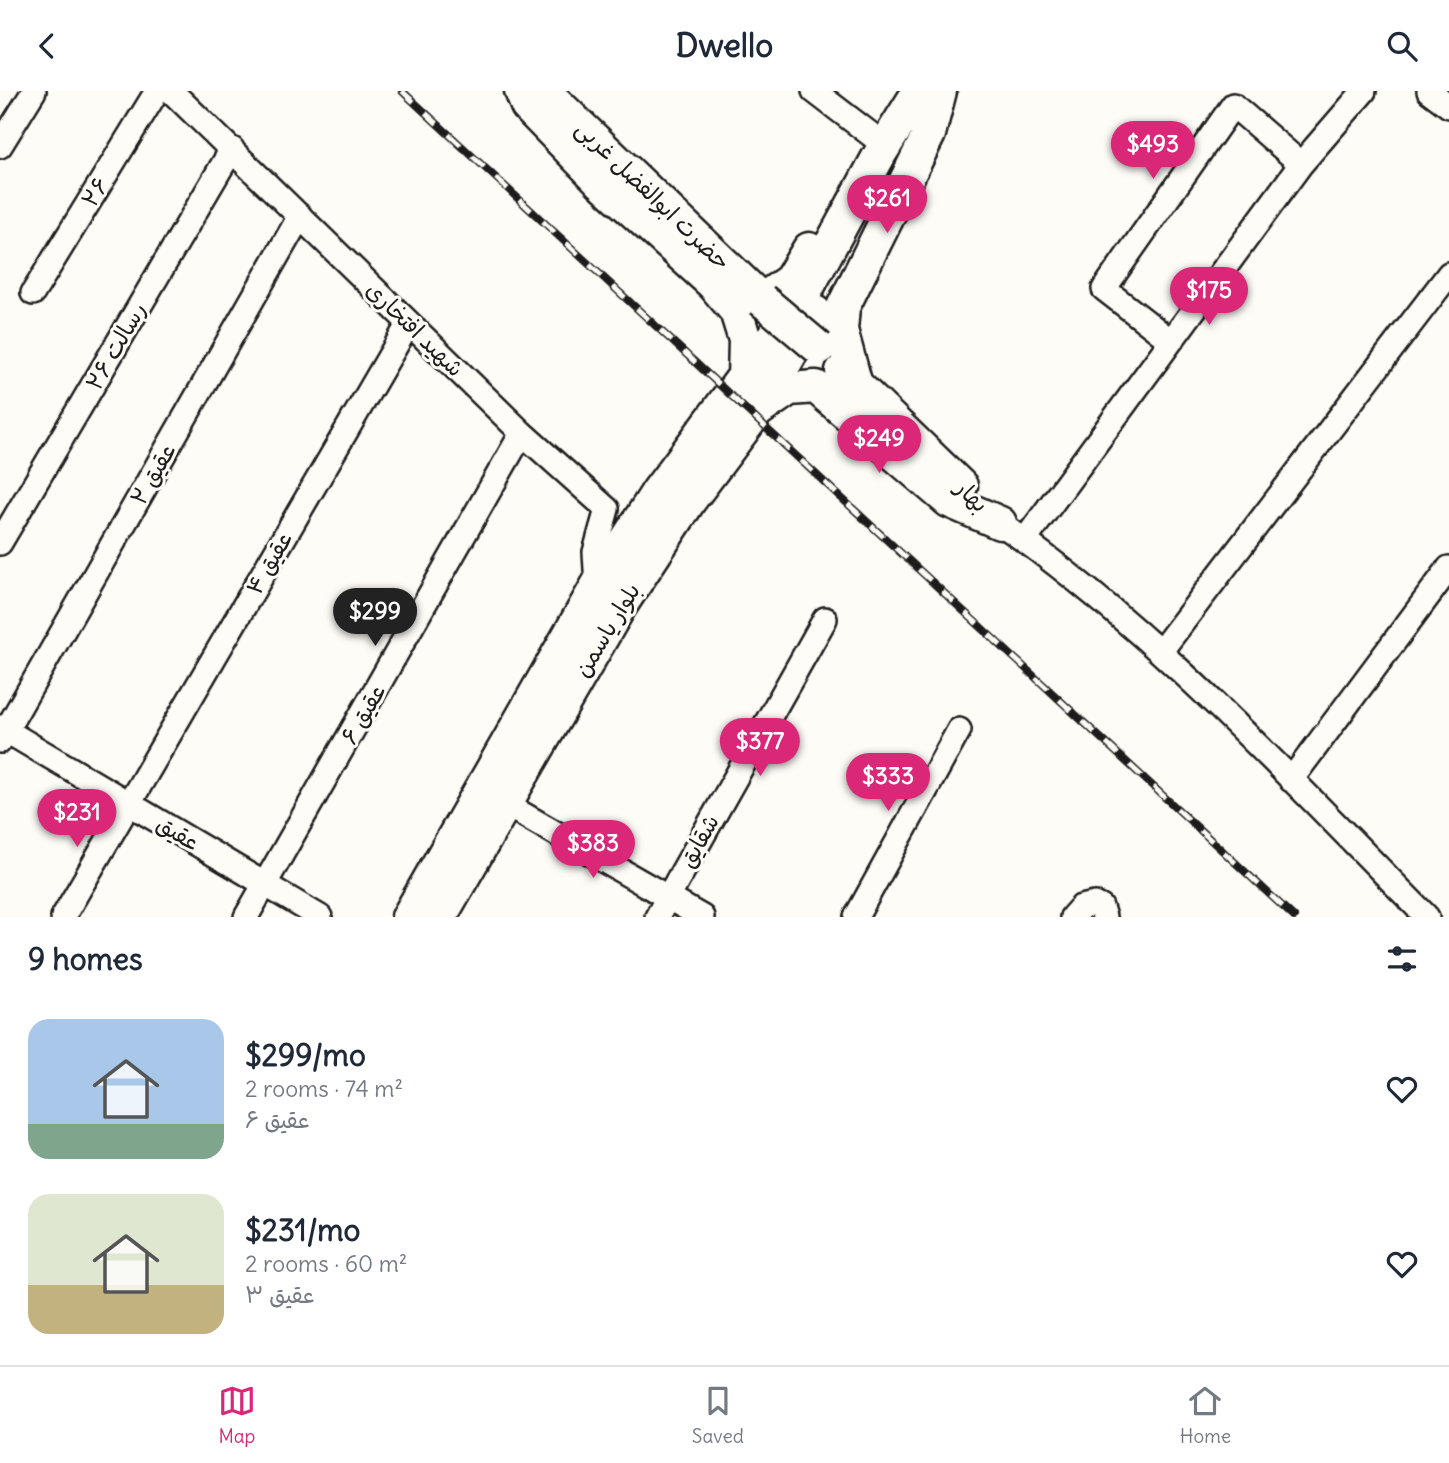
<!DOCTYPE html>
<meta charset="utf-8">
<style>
:root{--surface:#fff;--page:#f2f2f3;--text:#1f2937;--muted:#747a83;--line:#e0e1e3;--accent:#db2777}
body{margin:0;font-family:Delius,"Playpen Sans Arabic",sans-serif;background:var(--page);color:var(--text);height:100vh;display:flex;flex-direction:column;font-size:26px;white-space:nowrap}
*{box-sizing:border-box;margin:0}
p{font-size:23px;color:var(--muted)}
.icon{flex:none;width:38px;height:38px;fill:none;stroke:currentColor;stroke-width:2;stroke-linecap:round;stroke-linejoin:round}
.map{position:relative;height:826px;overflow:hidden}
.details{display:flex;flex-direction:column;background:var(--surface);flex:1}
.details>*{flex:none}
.price{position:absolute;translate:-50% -60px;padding:0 16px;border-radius:24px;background:var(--accent);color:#fff;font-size:23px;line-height:46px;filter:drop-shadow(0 2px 4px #0008)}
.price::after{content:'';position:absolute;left:50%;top:42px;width:21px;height:16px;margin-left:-10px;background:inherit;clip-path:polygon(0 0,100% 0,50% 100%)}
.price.on{background:#222;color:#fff}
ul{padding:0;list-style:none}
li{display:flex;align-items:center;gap:21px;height:175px;padding:0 28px}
li span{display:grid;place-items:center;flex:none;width:196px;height:140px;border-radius:21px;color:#555}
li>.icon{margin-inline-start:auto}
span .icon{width:84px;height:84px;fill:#fffc;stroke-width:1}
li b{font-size:30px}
h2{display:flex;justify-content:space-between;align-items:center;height:84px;padding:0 28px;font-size:30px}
header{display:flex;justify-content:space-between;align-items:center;height:91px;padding:0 28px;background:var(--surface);font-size:32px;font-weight:700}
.tabs{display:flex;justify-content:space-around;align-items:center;height:98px;border-top:2px solid var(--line);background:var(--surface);font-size:19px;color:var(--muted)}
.tabs a{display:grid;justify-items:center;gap:4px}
.tabs .on{color:var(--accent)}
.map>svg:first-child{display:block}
</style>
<header><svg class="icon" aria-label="back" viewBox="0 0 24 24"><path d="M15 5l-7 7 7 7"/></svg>Dwello<svg class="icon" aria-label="search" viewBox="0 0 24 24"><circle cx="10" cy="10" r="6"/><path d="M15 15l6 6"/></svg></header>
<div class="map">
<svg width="1449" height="826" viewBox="0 0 1449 826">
<rect width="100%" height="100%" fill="#fdfcf7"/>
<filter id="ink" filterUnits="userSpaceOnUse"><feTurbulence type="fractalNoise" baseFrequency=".0143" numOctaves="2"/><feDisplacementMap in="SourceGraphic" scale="14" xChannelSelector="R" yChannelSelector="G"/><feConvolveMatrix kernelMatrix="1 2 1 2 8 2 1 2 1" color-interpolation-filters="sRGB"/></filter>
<g filter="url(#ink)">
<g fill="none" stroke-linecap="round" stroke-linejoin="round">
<defs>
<path id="street" d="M171,0l351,342 85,76 -12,43 2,34
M814,0l64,49
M1429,0l20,15
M0,55l34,-55
M33,202l124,-202
M1171,250l-67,-52 129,-184 68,59
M1000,432c159,111 291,257 427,394
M1025,449l276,-376 63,-73
M0,452l232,-394
M1160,561l289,-378
M0,636l320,190
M0,650l300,-525
M1291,689l158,-212
M505,713l197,113
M63,826l346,-594
M246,826l276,-484
M657,826l168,-298
M856,826l103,-187
M1072,826l9,-10 14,-3 6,3 3,10"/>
<path id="secondary" d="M521,0l6,15 75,77 111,101 23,27 9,29 -1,39
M544,0l218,209 28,-20 19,-31
M842,280l119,115
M856,294l-15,-55 2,-23 86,-173 11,-43
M760,318l29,-20 27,-2 133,114 51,22
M408,826l189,-331 61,-95 143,-191 80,-148 38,-61
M440,826l179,-309 71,-108 68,-90 57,-98"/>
</defs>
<use href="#street" stroke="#1c1c1c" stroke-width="28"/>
<use href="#secondary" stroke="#1c1c1c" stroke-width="37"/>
<use href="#street" stroke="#fdfcf7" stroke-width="23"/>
<use href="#secondary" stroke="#fdfcf7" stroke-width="32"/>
<defs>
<path id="rail" d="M402,0l892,826"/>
</defs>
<use href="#rail" stroke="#1c1c1c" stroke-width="8"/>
<use href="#rail" stroke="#fdfcf7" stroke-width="5" stroke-dasharray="16" stroke-linecap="butt"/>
<defs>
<path id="secondary-bridge" d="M762,209l57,48"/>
</defs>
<use href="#secondary-bridge" stroke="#1c1c1c" stroke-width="37" stroke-linecap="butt"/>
<use href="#secondary-bridge" stroke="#fdfcf7" stroke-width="32"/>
</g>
</g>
<g text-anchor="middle" stroke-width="6" stroke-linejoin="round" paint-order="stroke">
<g font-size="23" fill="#1c1c1c" stroke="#fdfcf7">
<text transform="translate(95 101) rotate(-58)" y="8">۲۶</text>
<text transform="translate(653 104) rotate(44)" y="8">حضرت ابوالفضل غربی</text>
<text transform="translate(415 238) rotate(44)" y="8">شهید افتخاری</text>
<text transform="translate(116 255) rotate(-60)" y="8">رسالت ۲۶</text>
<text transform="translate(153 383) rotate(-60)" y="8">عقیق ۲</text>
<text transform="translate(972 405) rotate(44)" y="8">بهار</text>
<text transform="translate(269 472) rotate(-60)" y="8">عقیق ۴</text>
<text transform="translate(607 539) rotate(-59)" y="8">بلوار یاسمن</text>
<text transform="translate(363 623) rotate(-60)" y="8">عقیق ۶</text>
<text transform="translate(178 742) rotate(31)" y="8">عقیق</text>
<text transform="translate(699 750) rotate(-61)" y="8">شقایق</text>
</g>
</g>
</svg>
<b class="price" style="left:1153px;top:90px">$493</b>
<b class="price" style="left:887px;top:144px">$261</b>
<b class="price" style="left:1209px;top:236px">$175</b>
<b class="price" style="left:879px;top:384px">$249</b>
<b class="price on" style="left:375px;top:557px">$299</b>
<b class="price" style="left:760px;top:687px">$377</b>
<b class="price" style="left:888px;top:722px">$333</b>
<b class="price" style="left:77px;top:758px">$231</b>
<b class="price" style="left:593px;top:789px">$383</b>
</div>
<section class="details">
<h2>9 homes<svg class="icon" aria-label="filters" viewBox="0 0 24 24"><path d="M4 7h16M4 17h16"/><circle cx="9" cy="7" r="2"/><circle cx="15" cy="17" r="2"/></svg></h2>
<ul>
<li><span style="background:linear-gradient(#a9c7e8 75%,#7fa58c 0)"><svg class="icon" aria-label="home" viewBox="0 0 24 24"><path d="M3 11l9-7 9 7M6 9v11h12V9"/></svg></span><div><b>$299/mo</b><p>2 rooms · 74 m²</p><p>عقیق ۶</p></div><svg class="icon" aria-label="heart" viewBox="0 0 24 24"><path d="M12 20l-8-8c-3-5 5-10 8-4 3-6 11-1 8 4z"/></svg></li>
<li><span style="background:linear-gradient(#dfe7d0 65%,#c2b280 0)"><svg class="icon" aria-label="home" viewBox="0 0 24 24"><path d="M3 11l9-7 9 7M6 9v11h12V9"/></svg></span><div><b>$231/mo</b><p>2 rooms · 60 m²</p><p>عقیق ۳</p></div><svg class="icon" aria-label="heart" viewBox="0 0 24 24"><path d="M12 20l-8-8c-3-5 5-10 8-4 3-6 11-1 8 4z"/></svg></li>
</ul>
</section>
<nav class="tabs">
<a class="on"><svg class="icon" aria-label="map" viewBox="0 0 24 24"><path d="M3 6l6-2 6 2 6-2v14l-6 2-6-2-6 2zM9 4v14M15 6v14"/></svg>Map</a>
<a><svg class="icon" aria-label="saved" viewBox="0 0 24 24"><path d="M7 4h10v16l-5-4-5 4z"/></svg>Saved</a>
<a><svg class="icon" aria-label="home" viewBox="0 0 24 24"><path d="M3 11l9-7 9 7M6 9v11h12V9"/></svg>Home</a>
</nav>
